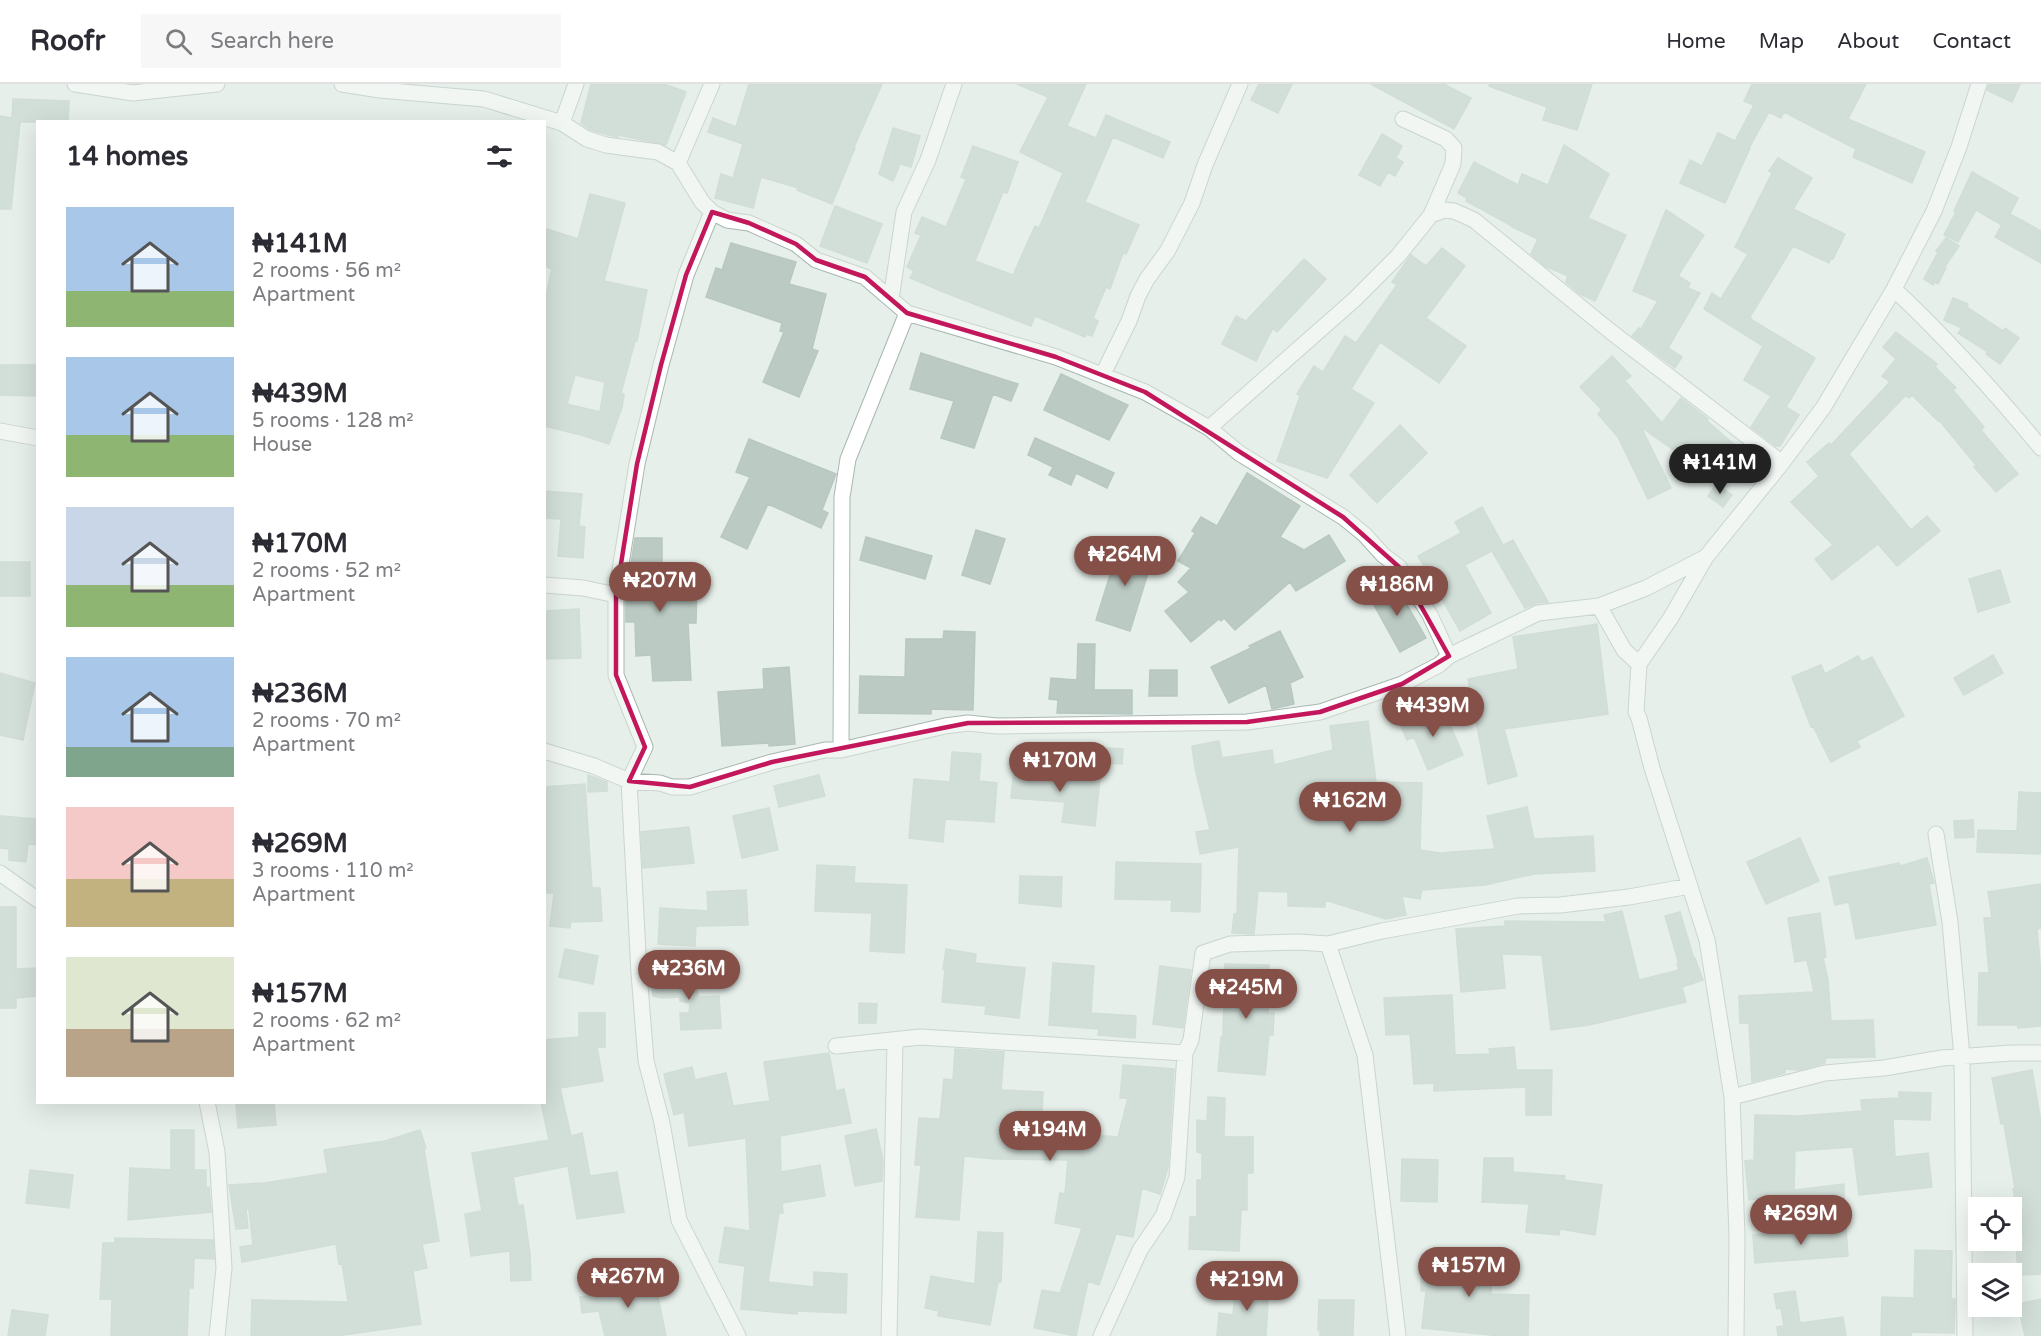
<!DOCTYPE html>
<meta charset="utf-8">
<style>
:root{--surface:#fff;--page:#f7f7f7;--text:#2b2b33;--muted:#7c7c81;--line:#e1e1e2;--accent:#855047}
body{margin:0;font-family:"Varela Round",sans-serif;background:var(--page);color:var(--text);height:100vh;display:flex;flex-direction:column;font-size:22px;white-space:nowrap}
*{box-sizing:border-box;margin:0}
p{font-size:20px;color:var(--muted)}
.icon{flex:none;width:33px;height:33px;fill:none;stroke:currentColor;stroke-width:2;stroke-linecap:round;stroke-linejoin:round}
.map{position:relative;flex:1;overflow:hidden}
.side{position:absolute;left:36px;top:36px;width:510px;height:984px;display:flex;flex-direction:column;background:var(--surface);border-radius:0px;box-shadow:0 6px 24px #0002}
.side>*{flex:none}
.controls{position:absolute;left:1968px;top:1113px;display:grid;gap:12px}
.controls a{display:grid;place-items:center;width:54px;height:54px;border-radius:0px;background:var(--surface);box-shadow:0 6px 24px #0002;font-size:30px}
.price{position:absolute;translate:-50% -51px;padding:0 14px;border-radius:21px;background:var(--accent);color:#fff;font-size:20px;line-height:39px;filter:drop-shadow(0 2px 3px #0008)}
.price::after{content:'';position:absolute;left:50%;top:36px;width:18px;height:14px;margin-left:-9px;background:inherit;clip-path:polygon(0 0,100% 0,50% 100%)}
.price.current{background:#222;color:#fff}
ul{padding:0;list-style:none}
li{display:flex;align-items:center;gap:18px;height:150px;padding:0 30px}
li span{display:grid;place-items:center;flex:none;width:168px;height:120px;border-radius:0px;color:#555}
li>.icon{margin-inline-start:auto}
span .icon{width:72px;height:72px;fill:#fffc;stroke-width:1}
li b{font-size:26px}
h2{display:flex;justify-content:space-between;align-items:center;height:72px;padding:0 30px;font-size:26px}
header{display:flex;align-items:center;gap:36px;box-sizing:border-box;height:84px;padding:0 30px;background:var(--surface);border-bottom:2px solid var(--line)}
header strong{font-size:28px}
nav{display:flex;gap:33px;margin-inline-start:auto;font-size:21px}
.search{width:420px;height:54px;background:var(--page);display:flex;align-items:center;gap:15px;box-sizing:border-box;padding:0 21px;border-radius:0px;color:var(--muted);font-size:22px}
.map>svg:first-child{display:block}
</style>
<header>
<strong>Roofr</strong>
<div class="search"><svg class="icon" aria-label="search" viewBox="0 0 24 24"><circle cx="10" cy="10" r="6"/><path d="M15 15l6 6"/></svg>Search here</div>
<nav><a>Home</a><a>Map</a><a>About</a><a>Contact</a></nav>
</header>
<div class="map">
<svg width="2041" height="1252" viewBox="0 0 2041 1252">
<rect width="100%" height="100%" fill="#e6efea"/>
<path fill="#bbcac3" stroke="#b8c8c1" stroke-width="1.5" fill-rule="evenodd" d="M591,0h73l22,8 -20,53 -48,-10v2l-10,-2 -17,-5 -10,-7z
M749,0h133l-28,63 1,1 -23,56 -35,-14 1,-2 -37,-11 -8,31 -38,-10 6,-24 12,4 10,-34 -35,-12 5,-14 23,9z
M1017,0h69l-19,42 29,12 10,-23 64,27 -7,16 -50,-21 -28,65 54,23 -13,29 -3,-1 -13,36 -4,-2 -13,31 5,3 -6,15 -6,-2 -1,3 -50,-21 -4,10 -85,-33 -36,-15 4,-7 -7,-4 14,-32 -6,-2 7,-16 24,10 20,-48 -5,-2 12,-31 45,16 -11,31 -4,-1 -28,69 38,14 22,-49 4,2 24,-55 -43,-21 28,-55z
M1259,0h33l-14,29 -27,-13z
M1371,0h73l27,14 -17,31z
M1490,0h102l-15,46 -34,-10 4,-13 -58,-21z
M1752,0h114l-18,35 77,33 -13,31 -59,-26 3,-8 -72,-37 -3,6 -12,-6 -20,36h1l-25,55 -45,-20 10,-23 12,6 16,-33 17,8 19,-36 -10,-4z
M1989,0h31l-8,18 -25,-12z
M13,15l56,2 -1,21h-48l-9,87h-11v-93l12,2z
M893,44l27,8 -9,31 -11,-3 -7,17 -14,-7z
M1382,50l20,12 -6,12 7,4 -8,14 -7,-4 -8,14 -21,-11z
M1564,61l45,29 -21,44 38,17 -31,66 -15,-7 -14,-12 2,-6 -23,-10 -14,-12 7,-15 -26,-12v-1l-46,-25 1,-3 -9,-5 16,-31 44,23 4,-11 26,11z
M1778,74l34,20 -19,31 52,25 -12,25 -2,-1 -2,5 -36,-17 -43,71 2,3 63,38 -29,49 13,8 -19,31h-4l-25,-19 20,-31 -27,-16 19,-34 -59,-37 8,-16 9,6 27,-45 -13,-7 37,-74 -3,-2z
M1972,88l46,26 -8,16 31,17v32l-46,-26 7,-12 -26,-15 -18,32 -14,-7 12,-23 -2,-1z
M590,110l35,9 -21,78 43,9 -10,51h-2l-14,52 3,1 -2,13 -13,37 -28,-9 -37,-9v-122l8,-35 -8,-3v-38l34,11zM575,291l30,7 -5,30 -33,-8z
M835,122l47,18 -15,39 -47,-17z
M1666,126l38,25 -26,41 12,7 -2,5 12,5 -32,55 14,9 -7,11 -43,-32 7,-8 2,1 17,-28 -25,-10z
M1946,154l13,8 -15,22h2l-8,16 -3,-2 -2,3 -9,-6 14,-27 -2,-1z
M731,159l65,19 -7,22 37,10 -14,55 6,2 -19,46 -36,-15 21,-50 -4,-1 2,-8 -76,-26 10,-29 6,2z
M1442,164l23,18 -39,52 40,28 -27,37 -59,-41 -29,47 23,14 -47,75 -50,-17 23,-65 -3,-2 17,-28 9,6 22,-36 11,7 41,-58 -5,-3 19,-27 15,11z
M1304,175l22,20 -49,53 -4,-4 -17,33 -34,-17 14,-28 10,5z
M1953,214l15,6 -1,3 36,24 2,-3 14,10 -19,26 -14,-10 2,-2 -30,-19 4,-5 -18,-8z
M1896,248l41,32 -2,3 21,21 -3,2 31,37 -3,3 37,44 -22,18 -22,-25 2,-2 -37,-45 -1,1 -26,-26 -3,3 -3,-3 -57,59 62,76 16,-14 13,15 -43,35 -19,-22 -46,36 -17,-21 18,-14 -42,-43 28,-26 -12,-14 22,-19 2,2 59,-63 -8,-6 14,-17 -13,-12z
M921,269l97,31 -7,17 -18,-7 -19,54 -33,-10 13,-37 -44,-12z
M1612,272l19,20 -6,5 37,42 19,-25 27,21 -1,2 37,32 -34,17 -24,-20 4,4 -4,5 -45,-32 30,61 -23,11 -30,-62 -20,-23 4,-4 -22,-23z
M0,281h38v31l-38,-1z
M1061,290l67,31 -19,35 -65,-30z
M1400,341l27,28 -50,50 -27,-28z
M1035,354l79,35 -7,15 -31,-15 -5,12 -22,-10 4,-8 -25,-12z
M749,355l87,35 -14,36 6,3 -7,15 -53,-24 -21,45 -26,-12 29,-60 -14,-5z
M1247,389l53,33 -20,31 24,13 25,-15 16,26 -49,30 -6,-9 -55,48 -11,-12 -3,3 -2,-2 -28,23 -26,-31 24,-19 -11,-10 13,-14 -13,-7 17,-28 -3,-2 9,-14 16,9z
M1716,400l16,11 -9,12 -15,-11z
M544,407l38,3 -3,32 6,1 -2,31 -25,-2 3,-37 -17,-1z
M1482,423l21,38 -38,20 26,48 -31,18 -42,-75 43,-23 -6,-11z
M976,446l29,9 -15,45 -28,-9z
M866,453l66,19 -7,23 -65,-19z
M635,454h27v44h35l-1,41h-8l3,57 -38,1 -2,-26 -15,1 -1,-34h-9v-26z
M1513,456l35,62h-1l-10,1 -12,5 -33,-57z
M1120,459l34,11 -24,77 -34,-11z
M0,478h30v34h-30z
M2000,486l10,32 -32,10 -9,-33z
M1394,498l32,56 -26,14 -31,-56z
M579,525l2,49 -37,1v-48z
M1597,540l11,90 -104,15 13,47 -29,8 -20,-105 50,-10 -5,-32z
M944,547l31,1 -2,78 -42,-1v5l-72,-1 1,-37 45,1 1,-38h37z
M1280,547l23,46 -13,6 4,21 -22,5 -6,-24 -37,18 -18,-36 40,-19 -2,-2z
M1078,560h17l-1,46h38v24l-75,-1 1,-13 -9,-1 2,-21 26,2z
M1993,571l10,18 -39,22 -10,-17z
M1858,572l4,6 10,-5 32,59 -47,25 3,6 -29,15 -18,-36 -2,1 -19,-50 29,-12 4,9z
M789,583l6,77 -26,2v-3l-47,3 -4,-54 46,-3 -1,-20z
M1150,586h27v26h-28z
M0,589l35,10 -12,57 -23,-5z
M1442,622l21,49 -35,15 -14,-33 -7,3 -7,-16z
M1368,637l8,61 46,1 -2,67 20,3 55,-4 -8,-33 40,-9 7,32 59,-3 2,35 -61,3 -49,11 -63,5 -2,9 -18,-3 4,19 -20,4 -61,-19v7l-37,-1v-14l-30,-1 -4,43 -22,-1 2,-19h3l2,-67 -39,7 -4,-22 14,-2 -15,-62 -3,-22 27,-5 3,17 50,-8 2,15 59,-15 -3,-24z
M1107,664l16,1 -1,15 -16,-1z
M952,668l29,2 -2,27 18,2 -3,39 -49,-3 -2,23 -34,-4 5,-59 36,3z
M1014,685l86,9 -5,48 -33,-4 3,-20 -54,-4z
M588,691l19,7v9l-19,1z
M819,691l6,21 -46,11 -5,-21z
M585,700l7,104h8l2,33 -31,1 -1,6 -20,-2 4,-33h-10v-106z
M2019,708l22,1v61l-64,-2 1,-22 39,1z
M769,724l9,42 -36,8 -9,-42z
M0,732l38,3v26l-10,-1 -2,18 -17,-2v-11l-9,-1z
M1973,736l1,17 -19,1 -1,-17z
M689,743l5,36 -51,5 -2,-36z
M1800,754l19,43 -53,23 -19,-42z
M1927,774l7,25 -5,1 7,41 -80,14 -7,-37 -14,3 -6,-28 70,-14 1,3z
M1116,778l85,2 -1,48 -29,-1 1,-11 -57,-1z
M817,781l38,2 -1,16 53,2 -3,68 -34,-2 2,-38 -57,-2z
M1020,792l42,1 -1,30 -42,-4z
M2041,800v44l-4,1 4,45v52l-23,2v-3h-40l1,-52h10l-5,-55h8l-4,-26z
M746,806l2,35 -52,1 -1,20 -37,-2 2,-36 48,3 -1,-19z
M0,823h16v62l22,-1v28l-22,2v10h-16z
M1622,827l17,69 40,-10 -2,-6h2l-14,-48 15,-4 14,47 1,-1 8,22 -21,7 4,15 -97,23 -38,5 -9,-75 -40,-1 3,34 -44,4 -5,-63 49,-3v-5l101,1 -2,-7z
M1820,829l6,44 -3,1 5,21 3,42 42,-1 2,37 -50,1v5l-26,7 -14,-1v4l-33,9 -3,-59h-9l-1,-27 75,-4 -7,-32 -12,2 -7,-44z
M565,865l33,7 -5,28 -34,-7z
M946,865l30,5 -1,9 50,5 -6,50 -34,-4 1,-8 -44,-4 3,-32 -2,-1z
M1053,879l41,3 -3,47 45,3 -1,22 -37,-3 1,-6 -50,-4z
M1225,880l44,1 -1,48h6l-1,22h-4l-4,40 -47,-4 3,-34h2z
M1160,882l31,4 -8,58 -30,-4z
M696,889l2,24 21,-1 2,32 -40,2 -1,-17h9l1,-10 -10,-2v-4l-17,1 -10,-2 -2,-20z
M1452,911l3,60 35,-1 -1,-5 25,-2 2,23h36l-1,45h-25v-28l-92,4v-8l-20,1 -4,-50 -24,1 -2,-37z
M859,919l18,1 -1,19h-17z
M579,929h26v34h-8l6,34 -43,7 11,48 11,-3 8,43 27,-4 7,40 -47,7 -9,-53 -55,11 5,29 5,-1 7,49 1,26 -20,1 -1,-30 -39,5 -6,-42 17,-3 -10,-58 77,-13 -8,-38h3v-62l35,-3z
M955,965l49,3 -3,38 42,2 -2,39 77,6 10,-39h-8l3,-33 51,4 -6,98 -8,27 -18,-6 -9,49 -17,-3 -17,51 -11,-4 -12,55 -42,-8 8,-38 18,3 22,-65 -27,-5 5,-30 5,1 3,-34 -73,-1 -31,-3 -5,64 -43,-3 5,-52h-6l4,-47 21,1 4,-40 9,1z
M829,969l7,38 8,-2 7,34 -71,13 1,36 39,-7 5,31 -43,7 1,10h-4l-11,69 46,5v-15l33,2 -1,39 -49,-2v3l-56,-5 4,-43 -26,-4 6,-35 25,4 -4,-93 -57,8 -5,-34 -10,3 -10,-41 28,-7 3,13 31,-7 7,33 37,-5 -6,-39z
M2032,986l9,52v152l-23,1 -2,-33h8l-11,-53 2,-1 -11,-64h-3l-9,-46z
M1899,1008l32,1 -1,27 -37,-1 2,38 33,-4 4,34 -73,8 -6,-48 -58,4 -1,39 50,-6v23l-87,-3v-5l-8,1 -4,-39 9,-1 1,-45 44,1 63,-5 -1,-11 38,-2z
M1208,1013l17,1 -1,39h29v36h-6v37h-6l-2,41 -50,-2 1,-32h7v-37h5v-27l-5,-1v-32l10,1z
M236,1018h38l2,23 -38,3z
M876,1045l7,31 -1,21 -27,5 -10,-50z
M171,1046h23v40h12v18l3,-1 2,25 -83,8 2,-52 41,2z
M420,1046l6,18 -2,1 15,92 -17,3 5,24 -14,3 8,53 -85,12h-85l1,-36 96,2 -6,-39 -3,1 -3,-20 -94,18 -2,-15 13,-2 -4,-36h-3l2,19 -12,1 -7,-44 36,-2 63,-10 -4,-23 61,-9z
M1484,1074h29v14l52,4 -1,4 38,5 -7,50 -35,-6 -1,6 -33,-3 3,-28 -47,-2z
M1402,1075l36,1 -1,42 -36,-1z
M30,1086l43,5 -4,33 -43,-5z
M1846,1144l2,28 -93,7 -2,-28z
M978,1148l25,1 -2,49h-3l-8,43 -52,-9 1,-5 -14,-3 6,-32 44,8z
M115,1154l98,2 1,19 -20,-1 -1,30h-4l-2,48h-76l1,-37h-12l3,-56h12z
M1915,1166l37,1 -1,48h4l-1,34 -42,-1 -1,4h-30l1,-39 32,1z
M1422,1170l70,1 -1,39 38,1 -1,41h-27l-79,-8 4,-37h-5z
M654,1193l12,59h-61l-6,-25 -17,2 -2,-16 16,-2 -1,-5z
M1236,1197l33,3 -3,52h-49l2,-23 14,2z
M1795,1207l5,32 43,-6 3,19h-68l-1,-9 7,-1 -3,-18 -4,1 -3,-15z
M2041,1215v37h-16l-7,-32z
M1319,1216h35l-1,36h-33v-6h-2z
M12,1226l36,5 -3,21h-37z"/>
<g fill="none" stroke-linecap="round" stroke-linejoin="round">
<defs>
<path id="minor" d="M75,0l58,9 84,-9
M342,0l38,6 104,9 78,24 25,16 19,6 52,7 20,11 24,39 10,10 15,8 22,3 47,21 20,16 49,17 42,36 149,44 89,35 64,36 30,25 104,64 22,18 18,20 16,12 31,48 19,41
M1403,35l43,20 8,9 -1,16 -22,51
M562,39l14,-39
M678,79l34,-79
M712,128l-26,63 -25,90 -24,99 -21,131v80l29,72 -16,34 10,192 7,88 16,62 17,97 59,116
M1894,205c53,50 101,103 147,159
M891,215l13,-87 24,-52 26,-76
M1103,290l26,-53 9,-25 9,-17 21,-29 24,-47 13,-38 35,-81
M1209,344l146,-129 43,-43 33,-41 13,-5 10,1 20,9 136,111 172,132
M0,347l38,7
M544,501l39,3 33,7
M1599,522l25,44 15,14
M841,666l1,-253 6,-38 59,-146
M544,667l50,15 35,15 31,2 12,4h18l82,-25 53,-12h16l104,-24 23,-3 29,3 250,-4 73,-10 82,-28 37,-19 10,-9 89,-43 61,-7 47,-18 60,-31
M1936,750l14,88 12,135 3,279
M0,789l38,27
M1328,860l37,111 33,281
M836,962l84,-9 265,16
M1732,1013l93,-24 59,-5 58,-10 69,-5h30
M207,1018l10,50 7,116 -7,68
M889,1252l6,-295
M1101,1252l39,-86 23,-34 14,-39 8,-124 6,-13 12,-87 27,-9 68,-2 30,2 54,-13 136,-25 42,-1 69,-8 61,-11
M1736,1252l1,-100 -5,-139 -25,-157 -55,-172 -13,-50 -3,-6 3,-48 31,-45 36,-62 76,-94 41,-55 71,-119 40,-78 25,-64 20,-63"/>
</defs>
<use href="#minor" stroke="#a8b7b1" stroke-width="17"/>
<use href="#minor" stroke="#fff" stroke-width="15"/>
</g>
<path d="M0 0H2041V1252H0ZM712,128l37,11 47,21 20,16 49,17 42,36 149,44 89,35 198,125 56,50 50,89 -47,28 -82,28 -73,10 -279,1 -196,39 -82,25 -61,-6 16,-34 -29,-72v-80l21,-131 24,-99 25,-90z" fill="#e6efea" fill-opacity=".55" fill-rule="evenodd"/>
<path fill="none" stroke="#c2185b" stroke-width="4.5" stroke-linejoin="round" d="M712,128l37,11 47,21 20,16 49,17 42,36 149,44 89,35 198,125 56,50 50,89 -47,28 -82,28 -73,10 -279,1 -196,39 -82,25 -61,-6 16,-34 -29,-72v-80l21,-131 24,-99 25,-90z"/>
</svg>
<div class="controls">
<a><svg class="icon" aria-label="locate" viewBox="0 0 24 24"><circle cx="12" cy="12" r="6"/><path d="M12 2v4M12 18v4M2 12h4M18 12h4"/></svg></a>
<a><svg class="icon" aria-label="layers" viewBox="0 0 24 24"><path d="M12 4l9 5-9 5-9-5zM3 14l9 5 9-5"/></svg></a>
</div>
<b class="price current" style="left:1720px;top:411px">₦141M</b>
<b class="price" style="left:1125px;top:503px">₦264M</b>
<b class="price" style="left:660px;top:529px">₦207M</b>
<b class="price" style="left:1397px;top:533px">₦186M</b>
<b class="price" style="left:1433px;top:654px">₦439M</b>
<b class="price" style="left:1060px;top:709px">₦170M</b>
<b class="price" style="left:1350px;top:749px">₦162M</b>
<b class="price" style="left:689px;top:917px">₦236M</b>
<b class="price" style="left:1246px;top:936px">₦245M</b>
<b class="price" style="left:1050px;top:1078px">₦194M</b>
<b class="price" style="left:1801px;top:1162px">₦269M</b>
<b class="price" style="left:1469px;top:1214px">₦157M</b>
<b class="price" style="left:628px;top:1225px">₦267M</b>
<b class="price" style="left:1247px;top:1228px">₦219M</b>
<section class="side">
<h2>14 homes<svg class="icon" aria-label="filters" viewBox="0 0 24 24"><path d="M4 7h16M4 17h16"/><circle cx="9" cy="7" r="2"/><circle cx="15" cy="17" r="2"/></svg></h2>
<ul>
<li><span style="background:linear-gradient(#a9c7e8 70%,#8fb573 0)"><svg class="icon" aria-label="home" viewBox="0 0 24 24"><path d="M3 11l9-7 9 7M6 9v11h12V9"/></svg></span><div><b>₦141M</b><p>2 rooms · 56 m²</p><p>Apartment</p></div></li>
<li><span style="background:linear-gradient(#a9c7e8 65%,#8fb573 0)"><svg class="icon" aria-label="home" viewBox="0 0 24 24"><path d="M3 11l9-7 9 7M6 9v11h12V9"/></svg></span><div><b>₦439M</b><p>5 rooms · 128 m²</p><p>House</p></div></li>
<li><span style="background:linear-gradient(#c9d6e8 65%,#8fb573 0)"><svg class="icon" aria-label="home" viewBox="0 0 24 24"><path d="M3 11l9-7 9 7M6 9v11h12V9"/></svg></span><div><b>₦170M</b><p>2 rooms · 52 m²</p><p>Apartment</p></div></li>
<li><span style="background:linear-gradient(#a9c7e8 75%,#7fa58c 0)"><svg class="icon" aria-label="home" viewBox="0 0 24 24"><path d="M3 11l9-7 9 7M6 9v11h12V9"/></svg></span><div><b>₦236M</b><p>2 rooms · 70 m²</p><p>Apartment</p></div></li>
<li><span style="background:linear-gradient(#f6c9c9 60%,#c2b280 0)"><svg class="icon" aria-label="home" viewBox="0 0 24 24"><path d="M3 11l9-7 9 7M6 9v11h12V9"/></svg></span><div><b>₦269M</b><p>3 rooms · 110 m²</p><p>Apartment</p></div></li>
<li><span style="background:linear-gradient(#dfe7d0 60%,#b9a48a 0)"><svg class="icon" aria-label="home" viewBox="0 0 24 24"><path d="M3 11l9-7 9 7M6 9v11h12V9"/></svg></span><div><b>₦157M</b><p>2 rooms · 62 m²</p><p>Apartment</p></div></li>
</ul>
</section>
</div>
